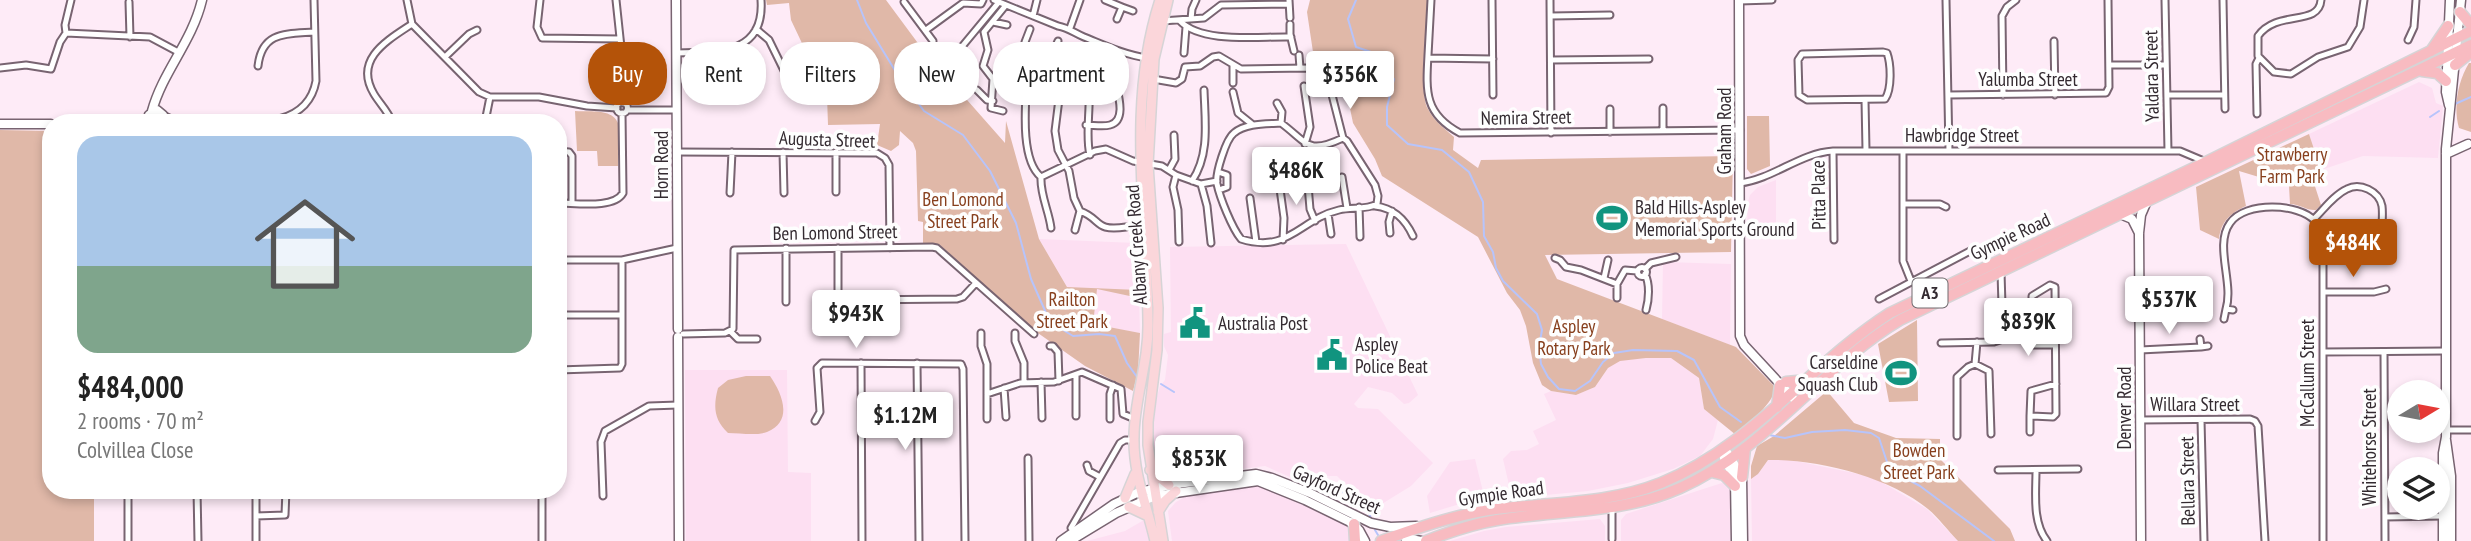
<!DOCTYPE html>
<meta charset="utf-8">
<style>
:root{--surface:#fff;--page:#f2f2f2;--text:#222;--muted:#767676;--line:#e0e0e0;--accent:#b45309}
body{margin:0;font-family:"PT Sans Narrow",sans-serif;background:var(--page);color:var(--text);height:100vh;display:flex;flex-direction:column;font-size:26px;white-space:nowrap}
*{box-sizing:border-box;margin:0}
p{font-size:23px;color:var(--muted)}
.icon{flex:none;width:38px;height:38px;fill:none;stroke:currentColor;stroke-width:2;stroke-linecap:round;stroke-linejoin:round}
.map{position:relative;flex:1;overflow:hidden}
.panel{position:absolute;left:42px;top:114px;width:525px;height:385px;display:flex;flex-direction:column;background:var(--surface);border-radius:28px;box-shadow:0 4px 10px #0003}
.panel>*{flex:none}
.hud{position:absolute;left:588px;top:42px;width:665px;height:63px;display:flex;gap:14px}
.needle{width:46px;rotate:80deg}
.controls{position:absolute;left:2387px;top:380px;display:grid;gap:14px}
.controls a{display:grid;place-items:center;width:63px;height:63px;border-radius:50%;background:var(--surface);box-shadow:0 4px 10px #0003;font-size:35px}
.price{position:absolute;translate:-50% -60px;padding:0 16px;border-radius:7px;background:#fff;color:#222;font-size:23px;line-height:46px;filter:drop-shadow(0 2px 4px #0008)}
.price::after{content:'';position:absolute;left:50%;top:42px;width:21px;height:16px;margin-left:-10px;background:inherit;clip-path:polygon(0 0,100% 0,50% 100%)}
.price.selected{background:var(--accent);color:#fff}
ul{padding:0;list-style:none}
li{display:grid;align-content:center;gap:14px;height:371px;padding:0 35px}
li+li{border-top:2px solid var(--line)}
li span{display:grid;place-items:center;height:217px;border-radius:21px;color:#555}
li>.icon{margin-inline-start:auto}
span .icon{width:126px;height:126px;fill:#fffc;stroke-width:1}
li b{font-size:30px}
.chip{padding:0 24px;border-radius:28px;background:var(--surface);box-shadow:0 4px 10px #0003;font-size:24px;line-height:63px}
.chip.selected{background:var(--accent);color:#fff}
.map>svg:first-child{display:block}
</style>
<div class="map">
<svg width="2471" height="541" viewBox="0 0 2471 541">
<rect width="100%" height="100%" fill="#feebf7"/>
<path fill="#fddff2" d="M2419,82l13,6 4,15 7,3 -5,52 -75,-2 -42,14 -12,-36z
M1776,180v54h-28l-1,-29 3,-10 8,-8z
M1039,239l97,4 3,47 -37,-1 37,9 1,35 -47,-8 -26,-38z
M1346,244l72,151 -9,8 -5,1 -12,-11 -24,-6 -14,17 4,4 20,1 55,54 -22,23 -39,24 -35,-34h-17l-2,4h-21l-32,-14 -93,11 -7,-1 -8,-9 -3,-9 -1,-31 3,-27 4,-14 5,-6 3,-25 -4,-9v-12l7,-2 -1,-85z
M1663,262l68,2 -1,81 -68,-26z
M1646,358h25l28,20 5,31 14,11 -5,19 -13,17 -27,13 -45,14 -40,8 -76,7 -9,-39 8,-8 16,-1 12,-6 -6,-13 23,-11 -12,-26 7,-3 25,4 19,-8 13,-19 12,-8z
M685,370h102l1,102 23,1v68h-125z
M1475,459l10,41 -22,3 -33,10 -3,-17 23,-34z
M1768,460h23l82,17 54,32 31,32h-206l-1,-62 7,-5z
M1725,482l5,3v56h-109v-21l5,-6z
M1259,485l86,39 5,4v13h-178l-4,-30 8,-9 9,-5 27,-6z
M1600,519l5,7v15h-155l34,-10 22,-4z
M1144,520l6,21h-63l38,-10z"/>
<path fill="#e0b8a8" d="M766,0h120l37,50 82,93 1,-22 33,118 28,48 72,3v8l-42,-9 -4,35 47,9 -2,39 -5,19 -48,-25 -50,-35 -95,-86 -17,-2v-21l-5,-1 -2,-70 -3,-8 -13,-12 -1,14 -8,6 -14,-6 3,-21 -52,1 -1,-29 -36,-76 -2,-17 -22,2z
M1310,0h119c-2,22 -11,93 -1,109 6,12 16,19 26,28l-1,13 25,18 3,-8 252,-4 -2,96 -186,3 12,24 179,68 39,40c1,14 -28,38 -39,48l-32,-26 -5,-31 -28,-20h-25l-26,3 -12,7 -13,19 -19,8 -25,-4 -9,-6 -9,-22 -7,-37 -6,-16 -13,-17 -29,-56 -96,-61 -7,-17 -22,-36 -8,-39 -32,-32 -6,-40z
M2469,63h2v69l-12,-4c-6,-21 -1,-47 10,-65z
M575,111c14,1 37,-3 43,12v43h-20l-1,-15h-20z
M1747,116h22l1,50 -19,8 -4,-5z
M0,130l51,1v359h43v51h-94z
M2309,134l12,36 -10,4 10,31 -5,5c-8,1 -17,-6 -26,-6l-1,-18 -50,-15 7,35c-15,7 -25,15 -27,33l-19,-9 -4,-43z
M1917,320l1,81 -29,1 -11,-58z
M746,376h24c12,17 24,45 -3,56 -11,4 -27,1 -39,1 -14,-13 -15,-26 -10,-45l10,-8z
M1827,391l27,32 42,15 44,1v20l70,70 5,12h-57c-10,-10 -19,-23 -30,-32 -39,-32 -110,-50 -160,-49l-10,14 -7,5v-13l6,-20 17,-10z"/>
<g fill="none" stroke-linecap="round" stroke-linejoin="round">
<path stroke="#b7c4fb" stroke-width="2" d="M857,0l9,23 33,54 25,34 39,24 27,36 26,52 15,56 19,43 23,14 26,-2 16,2 12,27 10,14
M1356,0l-8,19 8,28 18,6 20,26 -7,28v18l21,19 34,6 27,22 14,30 1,34 9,16 3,16 7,13 34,33 5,16 -3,17 2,17 7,13 11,12 16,2 15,-10 13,-19 11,-9 19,-3 44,1 17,9 26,47 21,15
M2455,104l16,-7
M2430,117l9,-6
M1161,384l13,8
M1769,435l16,3 27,-6 33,-2 26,3 8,5 8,24 7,10 26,14 74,55
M1325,484c18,9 38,14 46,34
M1375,530l3,5"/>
<defs>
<path id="street" d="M407,0l5,24 67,68 11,5h49l48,9 30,2
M540,0l-3,27 5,11 78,1
M616,0l7,66v37
M994,0l64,26c11,2 16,7 26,11 20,8 41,18 63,21
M1105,0l17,7
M1289,0l1,18
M1431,0c-1,18 -2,36 -3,55 -2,36 -4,59 32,78l280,-3
M1492,0l1,95
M1550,0l1,133
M1946,0l3,151
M2165,0l3,151
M2223,0l2,109
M2321,0c-2,27 -44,9 -63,36v20l16,16 17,2 27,-17 30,-10 12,-20 4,-27
M1739,1l33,-1
M129,2l1,35
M904,2l29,39
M1033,16l4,-16
M1551,16l59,-1
M1117,19l5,-12 11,4
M1191,19l1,-10 4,-9
M1162,21l42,-3 17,-13 68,-1
M1180,21c22,23 80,15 111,16
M993,22l14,3
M1290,24v10l4,17
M1070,28l10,-28
M756,29l13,11 27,55
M1030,29l-5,13 4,22 34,4 19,-2
M926,30l37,-27 18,1 2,-4
M66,33l84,4 30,16
M66,33l-1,-8 6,-25
M2408,40l6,-13 2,-27
M2054,41l1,54
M730,51l9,45
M1087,51l-5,15c15,19 1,63 8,89
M1883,52l4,1c4,11 5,36 -2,46l-78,1 -8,-5 -1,-35 4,-6z
M676,53c39,-1 89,3 85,-53
M1184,53l2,-26
M1299,55l1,13
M445,57l24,-23 8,-4
M1428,58l65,1
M1551,60l98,-1
M935,61l11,-9 14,-3
M2109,65h57
M258,66c4,-35 29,-32 56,-34
M1233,66v17
M1050,67l2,-12 6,-14
M0,68l26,-3 25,4 9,-27 6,-9
M1027,75c-1,25 -8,84 14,102 -1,18 8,34 10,51
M1058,76l2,15 -5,40 3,19 11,21 5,27 6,13c22,8 14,21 46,16
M968,77l-8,-15v-13l39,-47
M1153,79l23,4 6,-4 3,-12 15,-1 13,-9 6,-1 22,13 69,-1 4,3 1,11
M1304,86l6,41 -5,17
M1330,87l13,51
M977,90l10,10 6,1
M1233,92l5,21 15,12
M1948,95l158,-2 3,-6 -1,-87
M2003,95l-1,-79 5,-9 9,-7
M2167,95h57
M1865,100l1,50
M616.5 108a5.5 5.5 0 1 1 11 0a5.5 5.5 0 1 1-11 0Z
M1277,103l5,9 -1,11
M1610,109v23
M627,110h49
M1003,111l-12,-3 2,-29 -10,-13 5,-16 -4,-18 22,-27
M2257,114l-1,-50 3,-6
M163,115l15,7
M209,122c37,0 98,9 107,-41l-2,-81
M392,122c-4,-11 -12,-18 -18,-28 -21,-35 14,-54 38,-70
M485,122l5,-25
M1281,123c27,20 26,32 62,15l4,3 28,44 3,11 -1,8c-10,6 -26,3 -38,6 -39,9 -50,44 -98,29 -9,-11 -21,-41 -24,-55 -2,-10 9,-45 17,-51 12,-10 32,-9 47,-10z
M1086,125c7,0 17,2 24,0 20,-5 4,-41 4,-53 0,-2 2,-9 2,-12
M1663,131v-23
M1318,147l2,32
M558,151l11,1 3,4v47
M1833,151l1,89
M1903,151v110l8,20
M677,152l200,1 8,5 4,7 1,83
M783,152l1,41
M836,152v40
M1169,170l6,-11 -1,-24
M1218,172l9,3v12l-8,3
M1176,175l-3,12 5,23 1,32
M1041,177l54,-26 11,-2 27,12 29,5 14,9 25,9 16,-3
M1342,177l5,31
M1192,181c18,-27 13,-59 12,-91
M1740,183c33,-4 60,-30 93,-32h347l26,11
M1201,184l6,22 4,37
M1308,185l2,24 5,12
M1280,189l4,29 -1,22
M730,193l2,-41
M1250,198l6,44
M558,203c18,0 56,6 65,-10l-1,-80
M1903,204h37l6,3
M1375,206c19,2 30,13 38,30
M1359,207l1,30
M1328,214l3,20
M2314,219c10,-10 20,-24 33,-30 13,-7 32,2 35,17 1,7 0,15 0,23
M1075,230l5,-19
M1390,233l-1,-11 3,-11
M786,248v54
M838,248v44l3,5 6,3 110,-1 6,-2 13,-14
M1555,258l5,2 6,7 15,3 36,14 8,-14 12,1
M558,260h64l55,-12
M1637.5 272a4.5 4.5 0 1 1 9 0a4.5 4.5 0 1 1-9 0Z
M1645,269l6,-6 25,-6
M1645,274c5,10 4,25 1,36
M1604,278l4,-18
M1617,284v14
M2323,292h51l12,-3
M1879,299l93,-49h21
M2226,309c8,-26 -12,-64 4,-86 15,-22 69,-20 85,-2 7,8 7,17 8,26v294
M2055,311l-23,-1v-14l18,-11 5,2 1,127 -3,3 -23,-1 1,-25 25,-7
M558,315h64
M2224,319l2,-10 7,1
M730,331l8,8h19
M981,333v13l6,18v55
M1015,333v8l9,22v20
M683,334l42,-1 8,-4 1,-79 198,-3 5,1 97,86
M2004,334l12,1 14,10h25
M2200,339l1,8 7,-1
M1941,343l53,-1 9,-3 -2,-67
M1050,346h3l5,6 1,29
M2140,350l61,-3
M2323,352l122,-1
M2384,352l1,189
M861,363l1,178
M917,363l2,178
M1975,364l2,-22
M558,370l62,-2 2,-4v-104
M1076,375v41
M1041,382l1,36
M1004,388l2,29
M987,394l33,-11 34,-1 28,-10 39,17 2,25 12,5
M1110,419v-25l3,-9
M2140,420l110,-1 5,2 3,5 7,115
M2201,420l3,121
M815,421l5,-9 -3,-44 5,-5 139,1 2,5 2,172
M2445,430h26
M2030,432v-16
M1957,436v-59l11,-10 7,-3 14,7 2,63
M1028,458l1,83
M1087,465l2,6 11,6
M1998,470l80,-1
M2036,470c0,23 -4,52 11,71
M128,490v51
M197,490l1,51
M256,490v51
M542,490v51
M603,496l-2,-54 4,-11 44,-25 29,-1
M1612,507v32
M256,516l29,-1 1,-25
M2385,517l58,-1
M1071,528l49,-85 5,-3h9"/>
<path id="secondary" d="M676,0l2,329
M1739,0l1,336 4,9 49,53
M2449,105l-3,-13 4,-92
M152,111c11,-40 40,-69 50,-111
M152,122l-3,-7 8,-5 6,5 -3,7
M0,124h51
M2446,154l22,-10
M2120,214l12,5 7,14
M678,337l1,204
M2446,440l5,36v65
M1725,449l17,28 1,64
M1724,458l11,21 1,62
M1061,541l53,-37 23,-11 32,-8 87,-11 16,4 38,15 61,30 19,4 26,-1
M1070,541l46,-28 39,-17 103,-15 47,19 45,22 9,8 6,11
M1406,541l5,-2 10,2
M2141,541l-2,-308 2,-18 6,-14
M2443,541v-88l3,-16v-288l15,-149"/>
<path id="primary" d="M1150,470l19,15
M1125,498l10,-24
M1129,507l19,9
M1158,512l7,-11 11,-10
M1155,541c-8,-35 -22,-67 -21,-104 0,-38 15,-75 14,-115 -1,-107 -22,-218 12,-322
M1163,541l-15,-96v-23l9,-72 1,-42 -10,-143 6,-106 14,-59"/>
<path id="highway" d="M2460,12l11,13
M2431,51l17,-25
M2455,65l16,-13
M2422,71l15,2 9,8
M1786,382l22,-2
M1777,407l3,-22
M1712,472l12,3 11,11
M1742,477l3,-29
M1354,524l1,17
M1381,541c35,-13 70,-25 107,-31 58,-8 118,-5 173,-27 92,-37 148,-118 229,-170l316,-151 265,-131
M1426,541c23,-9 46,-17 71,-21 62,-10 125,-6 183,-32 86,-38 141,-121 220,-168l571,-275"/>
</defs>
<use href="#street" stroke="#786471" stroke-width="9"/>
<use href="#secondary" stroke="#786471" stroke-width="11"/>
<use href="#primary" stroke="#d6d4d6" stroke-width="12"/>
<use href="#highway" stroke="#d6d4d6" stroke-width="13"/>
<use href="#street" stroke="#fff" stroke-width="5"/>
<use href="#secondary" stroke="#fff" stroke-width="8"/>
<use href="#primary" stroke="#fbd6da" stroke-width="9"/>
<use href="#highway" stroke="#f8bbc1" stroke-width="10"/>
</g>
<defs>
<symbol id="stadium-bare" viewBox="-9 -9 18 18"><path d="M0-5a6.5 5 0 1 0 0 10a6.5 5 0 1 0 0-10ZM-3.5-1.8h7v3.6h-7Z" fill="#11947f" stroke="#fefefe" stroke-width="2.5" paint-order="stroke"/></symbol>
<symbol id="civic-bare" viewBox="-9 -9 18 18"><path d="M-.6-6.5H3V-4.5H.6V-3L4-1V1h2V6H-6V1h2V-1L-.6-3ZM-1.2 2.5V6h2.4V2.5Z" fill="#11947f" stroke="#fefefe" stroke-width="2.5" paint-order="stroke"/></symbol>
</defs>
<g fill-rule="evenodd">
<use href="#stadium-bare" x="1590" y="196" width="44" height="44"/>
<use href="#civic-bare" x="1173" y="301" width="44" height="44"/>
<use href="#civic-bare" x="1310" y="333" width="44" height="44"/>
<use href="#stadium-bare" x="1879" y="351" width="44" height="44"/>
</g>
<g text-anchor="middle" stroke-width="7" stroke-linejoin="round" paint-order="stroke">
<rect fill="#fefefe" stroke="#706a6e" stroke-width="2" x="1912.5" y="278.5" width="35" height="29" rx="5"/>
<g font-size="18" font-weight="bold" fill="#332a30">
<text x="1930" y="299">A3</text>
</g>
<g font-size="19" fill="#332a30" stroke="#fefefe">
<text transform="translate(2151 76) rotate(-91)" y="7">Yaldara Street</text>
<text x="2028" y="86">Yalumba Street</text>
<text transform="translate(1526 117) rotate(-1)" y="7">Nemira Street</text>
<text transform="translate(1724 131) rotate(-90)" y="7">Graham Road</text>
<text x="1962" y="142">Hawbridge Street</text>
<text transform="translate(827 139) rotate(2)" y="7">Augusta Street</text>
<text transform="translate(661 165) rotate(-90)" y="7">Horn Road</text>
<text transform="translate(1818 195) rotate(-91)" y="7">Pitta Place</text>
<text transform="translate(835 232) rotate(-1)" y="7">Ben Lomond Street</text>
<text transform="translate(2010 236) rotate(-25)" y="7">Gympie Road</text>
<text transform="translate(1136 245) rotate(-94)" y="7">Albany Creek Road</text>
<text transform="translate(2307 373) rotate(-90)" y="7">McCallum Street</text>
<text x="2195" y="411">Willara Street</text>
<text transform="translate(2124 408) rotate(-90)" y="7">Denver Road</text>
<text transform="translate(2369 447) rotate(-90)" y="7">Whitehorse Street</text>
<text transform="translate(2187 481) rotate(-91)" y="7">Bellara Street</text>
<text transform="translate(1337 489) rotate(24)" y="7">Gayford Street</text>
<text transform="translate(1501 493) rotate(-8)" y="7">Gympie Road</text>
</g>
<g font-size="19" fill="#873f1d" stroke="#fefefe">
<text x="2292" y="161">Strawberry<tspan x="2292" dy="22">Farm Park</tspan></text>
<text x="963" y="206">Ben Lomond<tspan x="963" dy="22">Street Park</tspan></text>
<text x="1072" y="306">Railton<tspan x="1072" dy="22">Street Park</tspan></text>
<text x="1574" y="333">Aspley<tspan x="1574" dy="22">Rotary Park</tspan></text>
<text x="1919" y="457">Bowden<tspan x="1919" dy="22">Street Park</tspan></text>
</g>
<g font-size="19" fill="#332a30" stroke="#fefefe" text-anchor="start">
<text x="1635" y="214">Bald Hills-Aspley<tspan x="1635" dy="22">Memorial Sports Ground</tspan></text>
<text x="1218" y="330">Australia Post</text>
<text x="1355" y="351">Aspley<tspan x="1355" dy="22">Police Beat</tspan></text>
<text x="1878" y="369" text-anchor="end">Carseldine<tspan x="1878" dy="22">Squash Club</tspan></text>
</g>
</g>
</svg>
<div class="controls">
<a><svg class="needle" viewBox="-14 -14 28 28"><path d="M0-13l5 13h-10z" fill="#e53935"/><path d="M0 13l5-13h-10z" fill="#767676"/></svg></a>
<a><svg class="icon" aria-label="layers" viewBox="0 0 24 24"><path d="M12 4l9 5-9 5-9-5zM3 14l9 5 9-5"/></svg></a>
</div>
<b class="price" style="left:1350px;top:111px">$356K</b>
<b class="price" style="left:1296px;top:207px">$486K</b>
<b class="price selected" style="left:2353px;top:279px">$484K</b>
<b class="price" style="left:2169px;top:336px">$537K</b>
<b class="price" style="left:856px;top:350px">$943K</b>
<b class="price" style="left:2028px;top:358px">$839K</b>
<b class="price" style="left:905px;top:452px">$1.12M</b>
<b class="price" style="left:1199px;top:495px">$853K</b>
<div class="hud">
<a class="chip selected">Buy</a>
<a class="chip">Rent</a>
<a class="chip">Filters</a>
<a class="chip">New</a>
<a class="chip">Apartment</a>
</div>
<section class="panel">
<ul>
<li><span style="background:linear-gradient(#a9c7e8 60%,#7fa58c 0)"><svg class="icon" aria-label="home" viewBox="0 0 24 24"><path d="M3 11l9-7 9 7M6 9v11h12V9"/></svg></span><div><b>$484,000</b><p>2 rooms · 70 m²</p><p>Colvillea Close</p></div></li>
</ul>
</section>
</div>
